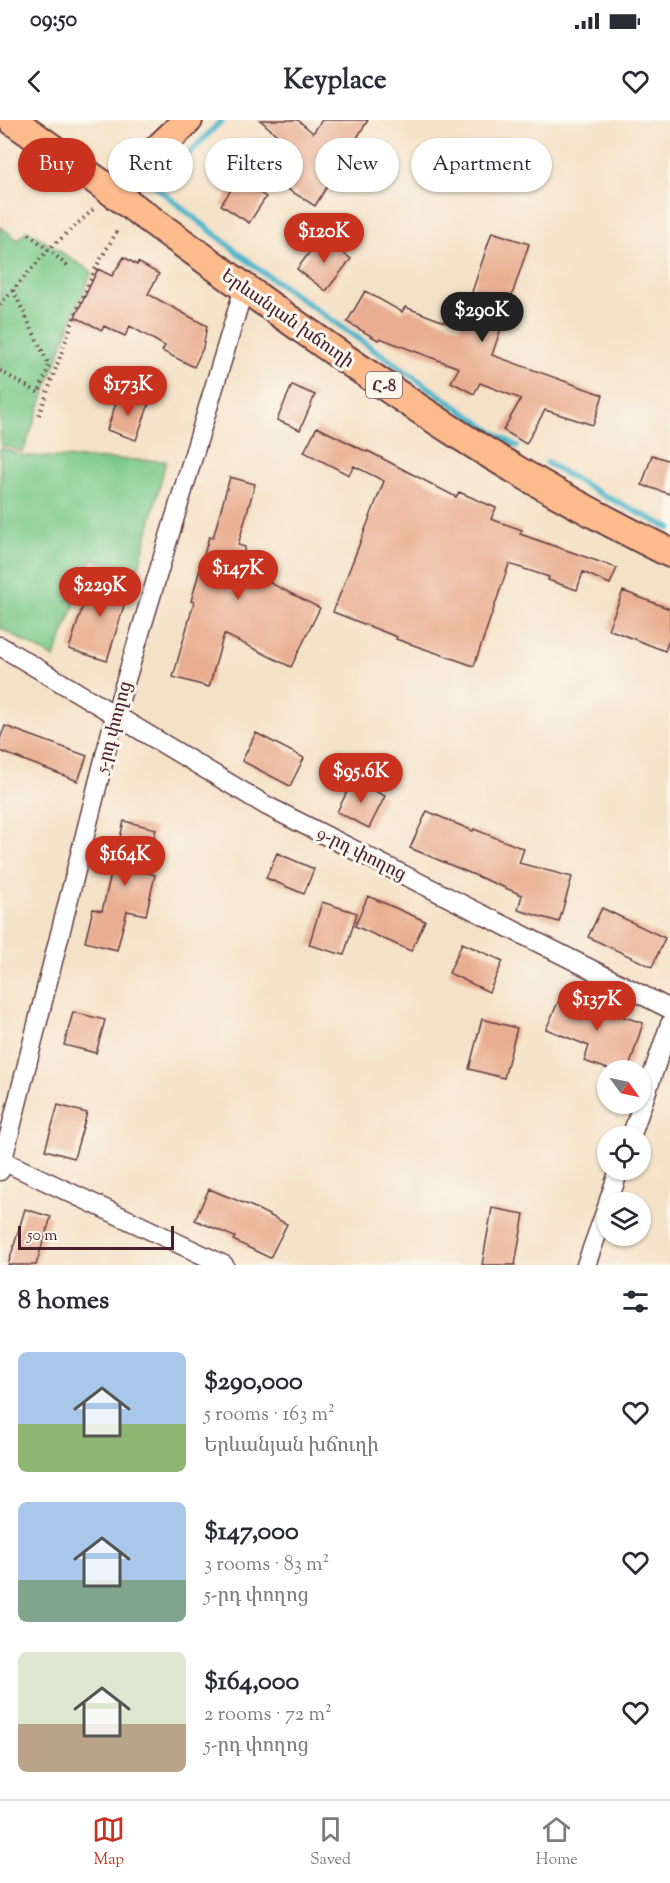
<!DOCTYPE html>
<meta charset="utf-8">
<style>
:root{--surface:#fff;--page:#f7f7f7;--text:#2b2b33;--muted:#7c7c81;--line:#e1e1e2;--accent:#c8321e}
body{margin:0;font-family:"Sorts Mill Goudy","Noto Serif Armenian",serif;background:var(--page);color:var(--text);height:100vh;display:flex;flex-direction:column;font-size:22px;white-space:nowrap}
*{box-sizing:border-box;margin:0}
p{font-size:20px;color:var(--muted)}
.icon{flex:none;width:33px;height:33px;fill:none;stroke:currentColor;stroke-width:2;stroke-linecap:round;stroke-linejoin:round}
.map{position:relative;height:1145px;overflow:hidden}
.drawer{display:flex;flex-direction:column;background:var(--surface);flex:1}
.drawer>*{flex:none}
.top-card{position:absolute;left:18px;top:18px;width:634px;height:54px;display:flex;gap:12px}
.needle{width:39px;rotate:123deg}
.tools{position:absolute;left:597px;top:940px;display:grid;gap:12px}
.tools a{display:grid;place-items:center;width:54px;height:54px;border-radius:50%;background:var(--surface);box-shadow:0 2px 4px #0004;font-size:30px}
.scale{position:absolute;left:18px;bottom:15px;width:156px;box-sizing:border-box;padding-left:6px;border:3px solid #4a1f2b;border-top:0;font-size:16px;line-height:21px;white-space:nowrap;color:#4a1f2b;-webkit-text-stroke:4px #fbf7ec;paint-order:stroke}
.price{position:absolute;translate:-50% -51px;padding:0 14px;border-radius:21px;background:var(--accent);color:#fff;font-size:20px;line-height:39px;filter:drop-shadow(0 2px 3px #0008)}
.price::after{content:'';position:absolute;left:50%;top:36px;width:18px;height:14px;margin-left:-9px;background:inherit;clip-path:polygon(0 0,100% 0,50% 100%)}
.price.selected{background:#222;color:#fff}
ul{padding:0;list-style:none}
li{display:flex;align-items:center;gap:18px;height:150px;padding:0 18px}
li span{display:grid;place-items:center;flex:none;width:168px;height:120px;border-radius:9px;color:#555}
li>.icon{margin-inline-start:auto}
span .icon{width:72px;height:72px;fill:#fffc;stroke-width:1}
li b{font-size:26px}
h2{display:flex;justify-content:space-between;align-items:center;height:72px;padding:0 18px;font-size:26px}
.tag{padding:0 21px;border-radius:27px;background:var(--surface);box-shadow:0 2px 4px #0004;font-size:21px;line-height:54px}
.tag.selected{background:var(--accent);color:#fff}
.status{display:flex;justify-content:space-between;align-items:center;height:42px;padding:0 30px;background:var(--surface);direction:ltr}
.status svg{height:16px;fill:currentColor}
header{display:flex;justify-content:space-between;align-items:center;height:78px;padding:0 18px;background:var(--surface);font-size:27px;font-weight:800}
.tab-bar{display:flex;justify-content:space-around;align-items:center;height:84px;border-top:2px solid var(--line);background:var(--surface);font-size:16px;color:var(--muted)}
.tab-bar a{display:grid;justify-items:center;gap:3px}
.tab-bar .selected{color:var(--accent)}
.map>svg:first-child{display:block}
</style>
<div class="status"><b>09:50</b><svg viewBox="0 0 49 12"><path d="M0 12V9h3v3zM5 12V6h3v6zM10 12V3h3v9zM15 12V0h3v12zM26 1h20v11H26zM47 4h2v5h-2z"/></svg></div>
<header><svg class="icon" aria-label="back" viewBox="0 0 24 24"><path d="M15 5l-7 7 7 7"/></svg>Keyplace<svg class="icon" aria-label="heart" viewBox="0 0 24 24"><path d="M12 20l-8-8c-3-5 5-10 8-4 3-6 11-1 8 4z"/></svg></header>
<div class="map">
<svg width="670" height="1145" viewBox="0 0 670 1145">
<rect width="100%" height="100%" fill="#fbf7ec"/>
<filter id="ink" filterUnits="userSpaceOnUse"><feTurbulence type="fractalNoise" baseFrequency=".0167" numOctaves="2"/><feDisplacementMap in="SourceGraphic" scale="12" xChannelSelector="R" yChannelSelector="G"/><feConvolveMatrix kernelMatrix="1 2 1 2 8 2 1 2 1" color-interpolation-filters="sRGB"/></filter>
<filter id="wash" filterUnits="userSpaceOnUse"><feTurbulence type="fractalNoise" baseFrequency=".008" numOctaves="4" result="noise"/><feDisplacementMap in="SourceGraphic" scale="24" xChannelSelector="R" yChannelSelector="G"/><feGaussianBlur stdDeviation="1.35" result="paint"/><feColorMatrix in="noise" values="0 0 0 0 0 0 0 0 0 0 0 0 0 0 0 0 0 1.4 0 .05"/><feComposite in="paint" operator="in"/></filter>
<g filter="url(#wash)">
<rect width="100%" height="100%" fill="#f4e2c8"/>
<path fill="#7ac98a" stroke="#62745a" stroke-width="1.5" d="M0,106l18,14 9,-10 65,42 -20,47 -49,133 -23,-7z
M0,328l24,8 142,5 -28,110 -46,-12 -38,99 -54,-30z"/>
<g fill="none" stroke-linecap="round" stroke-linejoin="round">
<path stroke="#4eb5cc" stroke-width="6" d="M222,0l-66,67 105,84 233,162 23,13
M547,343l52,30 71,35"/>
</g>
<g id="blocks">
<path fill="#e9ae91" d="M260,0h38l15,13 9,-13h46l-53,86 -34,-21 19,-30z
M238,59l28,18 -17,26 -28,-18z
M492,112l37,12 -37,111 111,40 -10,30 -48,-15 -19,34 -23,-14 18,-31 -41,-16 -6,11 -23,-12 8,-14 -79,-30 -2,2 -31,-18 18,-31 37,21 3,-5 55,21z
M321,117l30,22 -25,32 -29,-22z
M124,137l13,8 1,-3 21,12 -11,20 59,32 -4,22 -9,19 -32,-16 3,-5 -35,-20 -5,10 -21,-10 -2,4 -27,-13 23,-48 14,7z
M292,265l23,10 -15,35 -23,-10z
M119,274l30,10 -13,36 -29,-10z
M317,307l50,25 1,-1 88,46 3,-5 37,16 -5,11 31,11 -2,4 97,34 -7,16 -27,-12 -6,18 -29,-10 1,-3 -40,-13 -35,102 -78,-27 1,-2 -64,-25 51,-131 -30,-15 -5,9 -45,-23z
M652,335l18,6v33l-28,-9z
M230,357l25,7 -17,61 7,2 -6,20 81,41 -29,59 -67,-33 -15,53 -36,-10 21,-75 -3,-1 18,-64 4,1z
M93,454l37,12 -23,75 -38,-12z
M623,471l47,18v28l-5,14 -57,-22z
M5,606l82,30 -9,25 -78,-30v-12z
M256,613l48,25 -14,28 -48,-25z
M353,660l32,16 -16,32 -32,-16z
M427,691l46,20 1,-2 50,20 -5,14 53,14 -13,45 -41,-12 4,-15 -112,-47z
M124,701l32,8 -11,43 10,3 -9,40 -19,-4 -10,39 -32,-8 8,-33 9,2z
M277,733l37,16 -10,25 -38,-16z
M368,776l57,25 -14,30 -56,-25z
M322,782l35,11 -13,42 -35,-10z
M602,788l63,30 -13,29 -64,-30z
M462,823l41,18 -14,31 -40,-19z
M564,869l16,6 -2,7 65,21 -15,48h-14l-30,-10 5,-15 -43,-17z
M73,892l32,8 -9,33 -32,-8z
M482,899l35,9 -13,50 -35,-9z
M58,985l29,8 -13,45 -29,-8z
M209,1069l42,17 36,18 -17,34 -37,-18 2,-3 -40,-17z
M492,1088l32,6 -9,51h-33z
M25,1089l26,8 -15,48h-28z"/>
</g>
</g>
<g filter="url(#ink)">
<use href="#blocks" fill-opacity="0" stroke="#643c43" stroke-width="1.5"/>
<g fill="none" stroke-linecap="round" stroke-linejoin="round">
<defs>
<path id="minor" d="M0,526l267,160 403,203
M631,1017l39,-113
M3,1041l221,104
M0,1051l115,-455 129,-428
M608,1083l11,-33
M586,1145l22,-61"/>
<path id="primary" d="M12,0c150,106 297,219 452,318 66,42 136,80 206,115
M113,72l75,-72"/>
</defs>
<use href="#minor" stroke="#643c43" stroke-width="21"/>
<use href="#primary" stroke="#643c43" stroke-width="32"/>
<path stroke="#643c43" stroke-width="4" stroke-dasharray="1.5 4.5" stroke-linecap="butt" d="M29,114l40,33
M0,185l48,-55 48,-43
M0,251l39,22 10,-28 -36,-75
M39,295l35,-97 22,-51 23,-39"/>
<use href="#minor" stroke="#fff" stroke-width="18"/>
<use href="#primary" stroke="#fbbb8d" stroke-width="28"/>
</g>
</g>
<g text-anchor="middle" stroke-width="6" stroke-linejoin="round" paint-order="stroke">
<rect fill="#fbf7ec" stroke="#7f6065" stroke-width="1.5" x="366" y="252" width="36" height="26" rx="4.5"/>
<g font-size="16" font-weight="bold" fill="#4a1f2b">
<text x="384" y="271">Հ-8</text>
</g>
<g font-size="18" fill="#4a1f2b" stroke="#fbf7ec">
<text transform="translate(288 198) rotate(35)" y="6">Երևանյան խճուղի</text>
<text transform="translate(113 607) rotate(-75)" y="6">5-րդ փողոց</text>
<text transform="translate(362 733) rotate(27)" y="6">9-րդ փողոց</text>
</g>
</g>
</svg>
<div class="tools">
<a><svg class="needle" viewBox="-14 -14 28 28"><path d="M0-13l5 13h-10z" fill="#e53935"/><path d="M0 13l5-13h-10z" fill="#7c7c81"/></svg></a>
<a><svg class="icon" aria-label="locate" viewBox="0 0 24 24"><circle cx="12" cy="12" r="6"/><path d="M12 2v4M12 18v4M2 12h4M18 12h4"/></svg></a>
<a><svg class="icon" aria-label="layers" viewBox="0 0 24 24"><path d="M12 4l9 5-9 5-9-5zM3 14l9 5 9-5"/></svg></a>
</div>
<div class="scale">50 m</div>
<b class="price" style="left:324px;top:144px">$120K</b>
<b class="price selected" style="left:482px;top:223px">$290K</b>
<b class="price" style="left:128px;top:297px">$173K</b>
<b class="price" style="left:238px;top:481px">$147K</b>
<b class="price" style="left:100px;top:498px">$229K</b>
<b class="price" style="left:361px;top:684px">$95.6K</b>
<b class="price" style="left:125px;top:767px">$164K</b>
<b class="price" style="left:597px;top:912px">$137K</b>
<div class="top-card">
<a class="tag selected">Buy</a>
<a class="tag">Rent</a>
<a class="tag">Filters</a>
<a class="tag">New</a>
<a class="tag">Apartment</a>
</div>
</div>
<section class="drawer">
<h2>8 homes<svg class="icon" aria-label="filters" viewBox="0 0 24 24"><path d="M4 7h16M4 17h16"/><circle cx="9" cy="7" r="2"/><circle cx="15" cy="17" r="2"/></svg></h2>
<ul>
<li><span style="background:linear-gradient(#a9c7e8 60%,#8fb573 0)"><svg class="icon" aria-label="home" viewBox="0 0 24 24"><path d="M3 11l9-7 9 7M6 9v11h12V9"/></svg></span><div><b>$290,000</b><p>5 rooms · 163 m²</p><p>Երևանյան խճուղի</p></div><svg class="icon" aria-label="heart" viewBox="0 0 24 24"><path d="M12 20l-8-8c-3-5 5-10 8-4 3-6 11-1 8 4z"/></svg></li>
<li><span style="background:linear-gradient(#a9c7e8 65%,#7fa58c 0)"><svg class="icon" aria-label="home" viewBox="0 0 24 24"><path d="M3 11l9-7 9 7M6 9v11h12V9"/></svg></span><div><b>$147,000</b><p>3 rooms · 83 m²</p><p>5-րդ փողոց</p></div><svg class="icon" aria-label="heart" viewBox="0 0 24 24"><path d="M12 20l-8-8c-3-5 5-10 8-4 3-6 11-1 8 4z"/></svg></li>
<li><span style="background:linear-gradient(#dfe7d0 60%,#b9a48a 0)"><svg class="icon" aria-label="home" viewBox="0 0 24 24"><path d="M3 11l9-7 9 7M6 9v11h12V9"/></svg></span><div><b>$164,000</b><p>2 rooms · 72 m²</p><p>5-րդ փողոց</p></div><svg class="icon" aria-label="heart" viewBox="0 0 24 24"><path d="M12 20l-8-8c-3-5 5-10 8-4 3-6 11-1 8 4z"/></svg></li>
</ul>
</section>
<nav class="tab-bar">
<a class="selected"><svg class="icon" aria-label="map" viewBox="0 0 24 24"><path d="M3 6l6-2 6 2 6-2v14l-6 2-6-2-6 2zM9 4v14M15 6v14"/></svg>Map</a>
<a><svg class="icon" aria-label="saved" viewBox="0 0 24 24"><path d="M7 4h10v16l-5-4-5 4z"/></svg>Saved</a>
<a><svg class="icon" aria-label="home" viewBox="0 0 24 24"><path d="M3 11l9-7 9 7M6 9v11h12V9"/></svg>Home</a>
</nav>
